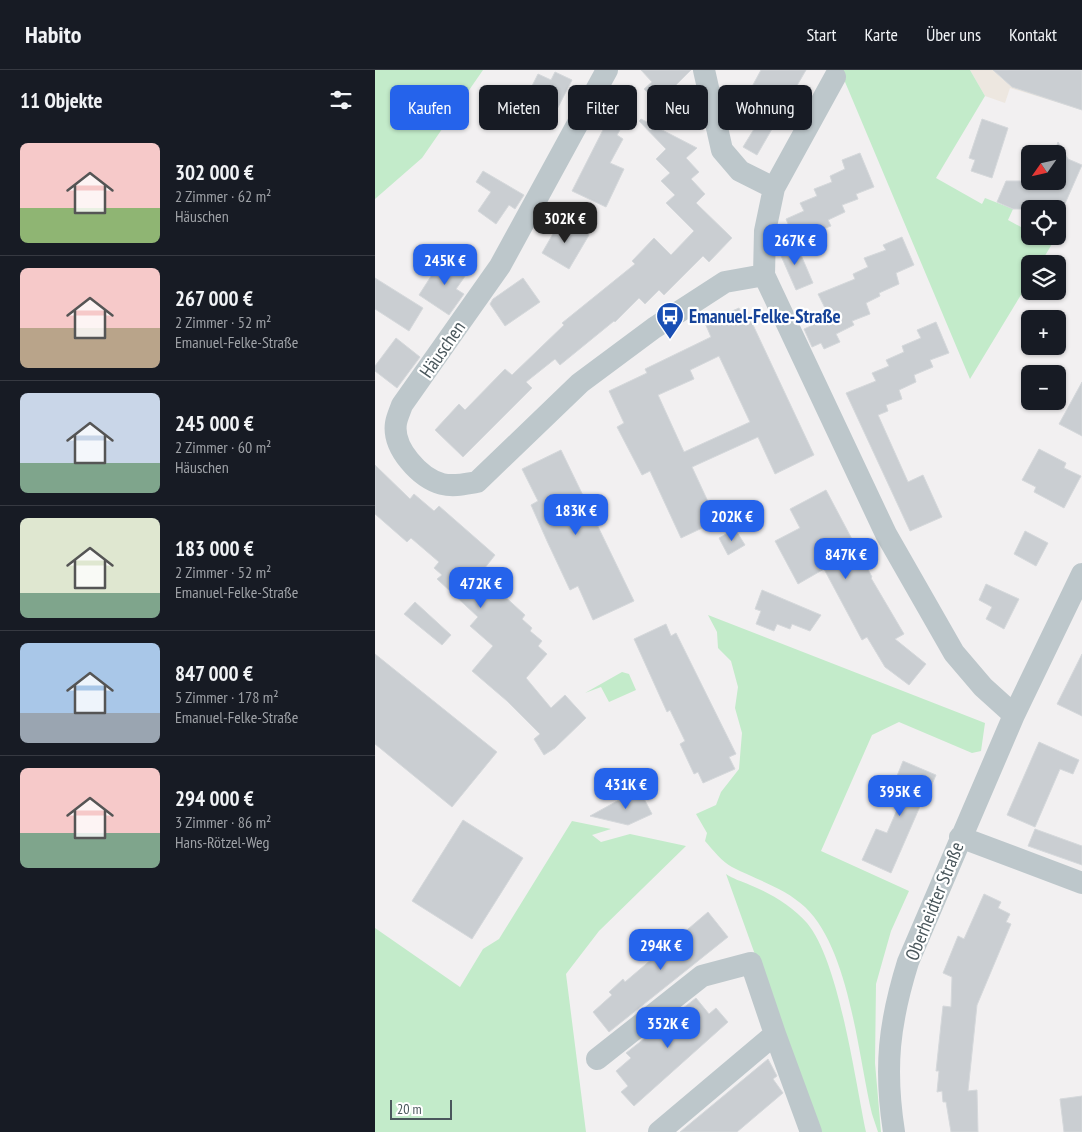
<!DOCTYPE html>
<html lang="de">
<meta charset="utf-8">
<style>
:root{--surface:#171b24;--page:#242831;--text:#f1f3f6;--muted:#9ea1a6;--line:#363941;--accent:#2563eb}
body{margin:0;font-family:"PT Sans Narrow",sans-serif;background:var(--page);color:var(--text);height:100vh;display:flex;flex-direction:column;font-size:19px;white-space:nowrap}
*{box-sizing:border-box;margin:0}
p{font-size:16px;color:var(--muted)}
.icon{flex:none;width:28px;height:28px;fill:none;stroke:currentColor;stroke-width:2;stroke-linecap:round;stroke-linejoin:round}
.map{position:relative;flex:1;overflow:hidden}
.panel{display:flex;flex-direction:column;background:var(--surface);width:375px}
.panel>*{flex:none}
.banner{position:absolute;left:15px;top:15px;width:475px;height:45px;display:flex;gap:10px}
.needle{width:32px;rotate:236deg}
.buttons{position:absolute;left:646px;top:75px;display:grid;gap:10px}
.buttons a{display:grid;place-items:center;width:45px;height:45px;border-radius:8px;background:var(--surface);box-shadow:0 1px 4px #0004;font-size:25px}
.scale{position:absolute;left:15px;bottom:12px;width:62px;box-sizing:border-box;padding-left:5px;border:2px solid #4a575c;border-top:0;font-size:14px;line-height:18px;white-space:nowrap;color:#4a575c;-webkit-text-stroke:4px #fff;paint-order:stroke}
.price{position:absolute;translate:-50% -42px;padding:0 11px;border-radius:10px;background:var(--accent);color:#fff;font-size:16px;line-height:32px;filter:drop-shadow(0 1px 2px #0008)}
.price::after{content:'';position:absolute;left:50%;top:30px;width:15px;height:11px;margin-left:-8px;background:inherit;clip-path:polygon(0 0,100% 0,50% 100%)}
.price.current{background:#222;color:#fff}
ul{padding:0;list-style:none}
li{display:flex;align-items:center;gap:15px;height:125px;padding:0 20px}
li+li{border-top:1px solid var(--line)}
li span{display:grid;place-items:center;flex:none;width:140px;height:100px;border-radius:8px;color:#555}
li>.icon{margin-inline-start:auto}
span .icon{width:60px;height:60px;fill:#fffc;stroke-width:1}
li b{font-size:21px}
h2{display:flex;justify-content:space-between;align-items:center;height:60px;padding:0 20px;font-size:21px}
.tag{padding:0 18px;border-radius:8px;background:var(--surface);box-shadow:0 1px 4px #0004;font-size:18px;line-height:45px}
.tag.current{background:var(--accent);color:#fff}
header{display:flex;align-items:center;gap:30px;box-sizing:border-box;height:70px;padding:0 25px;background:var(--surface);border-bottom:1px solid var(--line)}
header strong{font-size:24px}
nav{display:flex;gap:28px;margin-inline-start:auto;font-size:18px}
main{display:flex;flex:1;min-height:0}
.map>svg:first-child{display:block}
</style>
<header>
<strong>Habito</strong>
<nav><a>Start</a><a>Karte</a><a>Über uns</a><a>Kontakt</a></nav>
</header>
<main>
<section class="panel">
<h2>11 Objekte<svg class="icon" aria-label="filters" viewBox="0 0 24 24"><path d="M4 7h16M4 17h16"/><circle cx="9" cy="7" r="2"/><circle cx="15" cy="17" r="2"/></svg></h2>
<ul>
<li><span style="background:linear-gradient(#f6c9c9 65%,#8fb573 0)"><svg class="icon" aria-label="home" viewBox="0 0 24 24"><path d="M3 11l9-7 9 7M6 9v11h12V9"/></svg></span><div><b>302 000 €</b><p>2 Zimmer · 62 m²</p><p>Häuschen</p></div></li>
<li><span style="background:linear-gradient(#f6c9c9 60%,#b9a48a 0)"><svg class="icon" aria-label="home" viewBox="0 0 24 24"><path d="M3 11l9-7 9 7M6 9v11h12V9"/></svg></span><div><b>267 000 €</b><p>2 Zimmer · 52 m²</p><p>Emanuel-Felke-Straße</p></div></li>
<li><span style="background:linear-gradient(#c9d6e8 70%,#7fa58c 0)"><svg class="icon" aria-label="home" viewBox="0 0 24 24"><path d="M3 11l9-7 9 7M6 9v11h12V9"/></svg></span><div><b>245 000 €</b><p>2 Zimmer · 60 m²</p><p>Häuschen</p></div></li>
<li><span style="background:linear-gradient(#dfe7d0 75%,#7fa58c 0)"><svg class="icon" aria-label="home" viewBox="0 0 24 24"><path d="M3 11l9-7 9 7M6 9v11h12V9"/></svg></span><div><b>183 000 €</b><p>2 Zimmer · 52 m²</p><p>Emanuel-Felke-Straße</p></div></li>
<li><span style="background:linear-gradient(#a9c7e8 70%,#9aa5b1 0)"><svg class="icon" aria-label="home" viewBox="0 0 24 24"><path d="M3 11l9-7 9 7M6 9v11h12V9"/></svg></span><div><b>847 000 €</b><p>5 Zimmer · 178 m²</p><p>Emanuel-Felke-Straße</p></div></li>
<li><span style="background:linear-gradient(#f6c9c9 65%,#7fa58c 0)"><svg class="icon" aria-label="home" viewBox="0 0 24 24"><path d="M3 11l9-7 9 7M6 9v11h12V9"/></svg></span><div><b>294 000 €</b><p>3 Zimmer · 86 m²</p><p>Hans-Rötzel-Weg</p></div></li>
</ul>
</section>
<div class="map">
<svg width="707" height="1062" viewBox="0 0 707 1062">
<rect width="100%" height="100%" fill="#f2f0f1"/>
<path fill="#ede7e0" d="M595,0h112v40l-72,-22 -5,15 -20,-7z"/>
<path fill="#c3ebca" d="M0,0h108l-61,88 -47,41z
M465,0h130l15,26 -49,82 46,26 3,-6 28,11 -5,11 22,12v4h8l14,8 -12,20h-10v16l-60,99z
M333,545l277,108 -4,28 -9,2 -73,-31 -27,13 -51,116 88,40 -18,40 -15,53 -1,79 6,69h-3l-6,-18c-14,-58 -22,-164 -67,-207 -20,-19 -48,-27 -73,-40 -10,-5 -19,-17 -27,-26l2,-8 -11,-19 20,-9 5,-13 18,-23 3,-36 -7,-25 3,-21 -7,-26 -13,-13 -1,-16z
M247,602l7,2 7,16 -27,12 -8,-15 -16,6z
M197,751l39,8 -19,6 9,7 29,-8 56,12 -87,85 -33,43 20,158h-211v-204l85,59 23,-38 16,-10z
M351,804c7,5 15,7 24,11 20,8 42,21 57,38 32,38 48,157 59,209h-47z"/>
<path fill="#caced2" stroke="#d5d8db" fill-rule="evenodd" d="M266,0h50l-19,19 16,16 -15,14 -29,-30 8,-7z
M386,0h45l-49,85 -14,-8 11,-18 -19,-11z
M618,0h89v40l-70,-23z
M180,2l17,8 -21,41 -29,-15 16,-32 13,6z
M237,35l18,8 -13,22 6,4 -13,24 14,6 -18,38 -34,-16 35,-69 -3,-2z
M266,49l56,29 -11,10 13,14 -8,7 14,15 -9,9 36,35 -23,24 -6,-6 -39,39 -5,-5 -14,14 -6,-6 -24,24 -1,-1 -54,44 -5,-6 -29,23 6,6 -69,69 -28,-27 24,-26 6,6 40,-41 7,6 52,-50 -2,-2 73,-59 -3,-3 22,-23 17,17 23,-24 -28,-28 9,-8 -14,-14 9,-8 -14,-14 10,-10 -27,-28z
M607,49l26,9 -16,50 -21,-7 4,-11 -6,-2z
M683,72l10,17 14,6 -22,50 -3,-1v-5h-44l-16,-7 9,-21h51v-27h-3z
M485,83l14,34 -18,7 2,5 -16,6 3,7 -17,8 3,6 -18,7 4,9 -18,8 -13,-31 18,-8 -4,-8 17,-7 -3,-7 18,-7 -2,-6 15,-7 -3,-9z
M108,101l41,24 -9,14 -6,-4 -13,19 -18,-13 13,-19 -15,-10z
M187,148l27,17 -20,34 -27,-16z
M527,167l12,28 -18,8 3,11 -20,9 1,3 -14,7 4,11 -18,7 2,4 -18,9 4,8 -16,7 -3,-6 -9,4 -8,-18 9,-4 -3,-7 17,-6 -9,-18 37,-15 -2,-5 15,-7 -4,-9 22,-8 -3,-5z
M420,171l18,42 -17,7 -18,-41z
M69,186l24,16 -12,17 8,5 -15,21 -30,-20z
M0,208l48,30 -14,23 -34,-22z
M148,208l17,24 -35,24 -15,-22 3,-5z
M364,238l2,5 5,-3 68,145 -39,19 -17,-37 -66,30 25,54 -36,17 -31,-67 -8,4 -25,-48 7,-4 -15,-32 38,-18 -2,-4 66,-32 -6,-14zM344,286l31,66 -66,30 -26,-57 36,-16 -4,-9z
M561,252l13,31 -19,7 3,7 -19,8 2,7 -17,8 3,9 -16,6 2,6 -10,4 30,67 15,-7 19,42 -32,14 -64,-138 30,-12 -4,-8 17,-7 -3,-6 18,-8 -2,-6 19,-8 -4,-8z
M21,268l24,19 -23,31 -22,-17v-5z
M707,312v54l-23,-12z
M664,379l27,14 -2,5 17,8 -17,32 -30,-16 2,-5 -14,-7z
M186,380l73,151 -41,19 -15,-34 -8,4 -23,-49 -16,-36 7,-4 -16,-32z
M0,395l35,34 4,-5 20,17 5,-5 56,49 -11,14 21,19 -4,5 24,22 -3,4 10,9 -2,3 12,10 -4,5 9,8 -21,24 25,30 14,-13 21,23 -31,30 -11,7 -10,-16 6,-5 -33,-33 -35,-30 21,-25 -23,-20 8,-9 -41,-38 5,-4 -8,-7 5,-6 -28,-24 -4,4 -32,-28z
M451,420l46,87 -1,1 33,56 -9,5 31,25 -17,21 -24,-18 -18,-30 -5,3 -38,-71 -26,15 -23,-43 25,-13 -10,-19z
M360,459l10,16 -17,10 -9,-17z
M650,461l23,12 -12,23 -22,-12z
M611,514l33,15 -15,30 -18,-10 6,-12 -13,-7z
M387,520l59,25 -11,16 -18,-7 -2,5 -13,-5 -3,7 -18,-7 5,-13 -6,-2z
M40,532l36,33 -9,10 -38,-31z
M291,554l5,12 5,-3 60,121 -7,3 6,12 -32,14 -5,-11 -4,2 -14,-30 5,-3 -15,-31 -3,2 -33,-73z
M0,584l122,98 -45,55 -77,-63z
M707,584v62l-25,-12z
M664,672l40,18 -6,14 -13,-5 -25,58 -28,-12z
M528,691l33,14 -13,30 -2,-1 -30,69 -29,-13 14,-31 11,4 16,-37 -12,-5z
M264,719l13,25 -24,11 -38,-9z
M88,750l60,38 -51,81 -60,-38z
M660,759l47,17v19l-54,-19z
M609,824l17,8 -3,6 12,6 -4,8 5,2 -34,81 -9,86 9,-1 1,42h-27l-5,-30h-3l-1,-11 -5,1 2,-21h-3l7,-65 8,1 1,-30 -9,-4 15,-37 6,3z
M333,842l20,25 -119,95 -16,-20 19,-17 -3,-3 14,-13 2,3 34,-29 -2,-2 15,-13 2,3z
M321,928l13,16 7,-6 12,14 -94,84 -13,-14 7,-6 -12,-15 15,-13 -5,-5z
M393,989l9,17 -4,3 10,14 -46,39h-57z
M707,1026v36h-18l-4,-33z"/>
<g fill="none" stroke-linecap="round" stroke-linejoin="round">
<path stroke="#bdc7cb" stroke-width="22" d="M232,0l-107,196 -98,139c-2,6 -5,12 -6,18 -4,25 24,55 46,61 12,3 23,0 35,-2l103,-99 74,-55 71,-46 39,-7 122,259 68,119 29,34 31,28
M329,0l18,80 18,21 34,17
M389,205l1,-44 9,-43 61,-111
M585,767l122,46
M222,989l105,-83 49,-13 24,71
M284,1062l116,-98 36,98
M519,1062c-10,-64 -5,-109 14,-170l106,-247 68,-141"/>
</g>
<defs>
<symbol id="bus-pin" viewBox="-11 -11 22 30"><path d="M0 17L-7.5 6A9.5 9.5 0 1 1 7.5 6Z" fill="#1a4fb4" stroke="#fff"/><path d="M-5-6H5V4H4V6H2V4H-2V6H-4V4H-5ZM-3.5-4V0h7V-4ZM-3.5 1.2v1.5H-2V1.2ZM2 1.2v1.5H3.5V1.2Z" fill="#fff"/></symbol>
</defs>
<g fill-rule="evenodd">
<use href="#bus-pin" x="279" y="230" width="32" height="43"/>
</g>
<g text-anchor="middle" stroke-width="4.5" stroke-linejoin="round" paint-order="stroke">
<g font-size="19" font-weight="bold" fill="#164399" stroke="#fff" text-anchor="start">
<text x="314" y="253">Emanuel-Felke-Straße</text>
</g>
<g font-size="19" fill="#4a575c" stroke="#fff">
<text transform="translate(67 279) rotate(-55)" y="7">Häuschen</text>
<text transform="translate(559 831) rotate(-68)" y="7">Oberheidter Straße</text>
</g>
</g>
</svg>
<div class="buttons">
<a><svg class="needle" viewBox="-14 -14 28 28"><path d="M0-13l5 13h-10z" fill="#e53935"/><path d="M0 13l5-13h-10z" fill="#9ea1a6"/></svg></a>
<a><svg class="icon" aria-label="locate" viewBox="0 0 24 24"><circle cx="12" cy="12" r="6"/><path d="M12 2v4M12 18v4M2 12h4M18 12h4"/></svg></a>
<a><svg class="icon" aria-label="layers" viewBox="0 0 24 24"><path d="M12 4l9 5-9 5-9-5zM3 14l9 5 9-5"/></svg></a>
<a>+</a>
<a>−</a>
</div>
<div class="scale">20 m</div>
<b class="price current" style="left:190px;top:174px">302K €</b>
<b class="price" style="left:420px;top:196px">267K €</b>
<b class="price" style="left:70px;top:216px">245K €</b>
<b class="price" style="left:201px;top:466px">183K €</b>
<b class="price" style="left:357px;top:472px">202K €</b>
<b class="price" style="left:471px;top:510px">847K €</b>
<b class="price" style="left:106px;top:539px">472K €</b>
<b class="price" style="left:251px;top:740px">431K €</b>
<b class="price" style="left:525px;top:747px">395K €</b>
<b class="price" style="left:286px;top:901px">294K €</b>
<b class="price" style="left:293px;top:979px">352K €</b>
<div class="banner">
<a class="tag current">Kaufen</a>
<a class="tag">Mieten</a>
<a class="tag">Filter</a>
<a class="tag">Neu</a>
<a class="tag">Wohnung</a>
</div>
</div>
</main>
